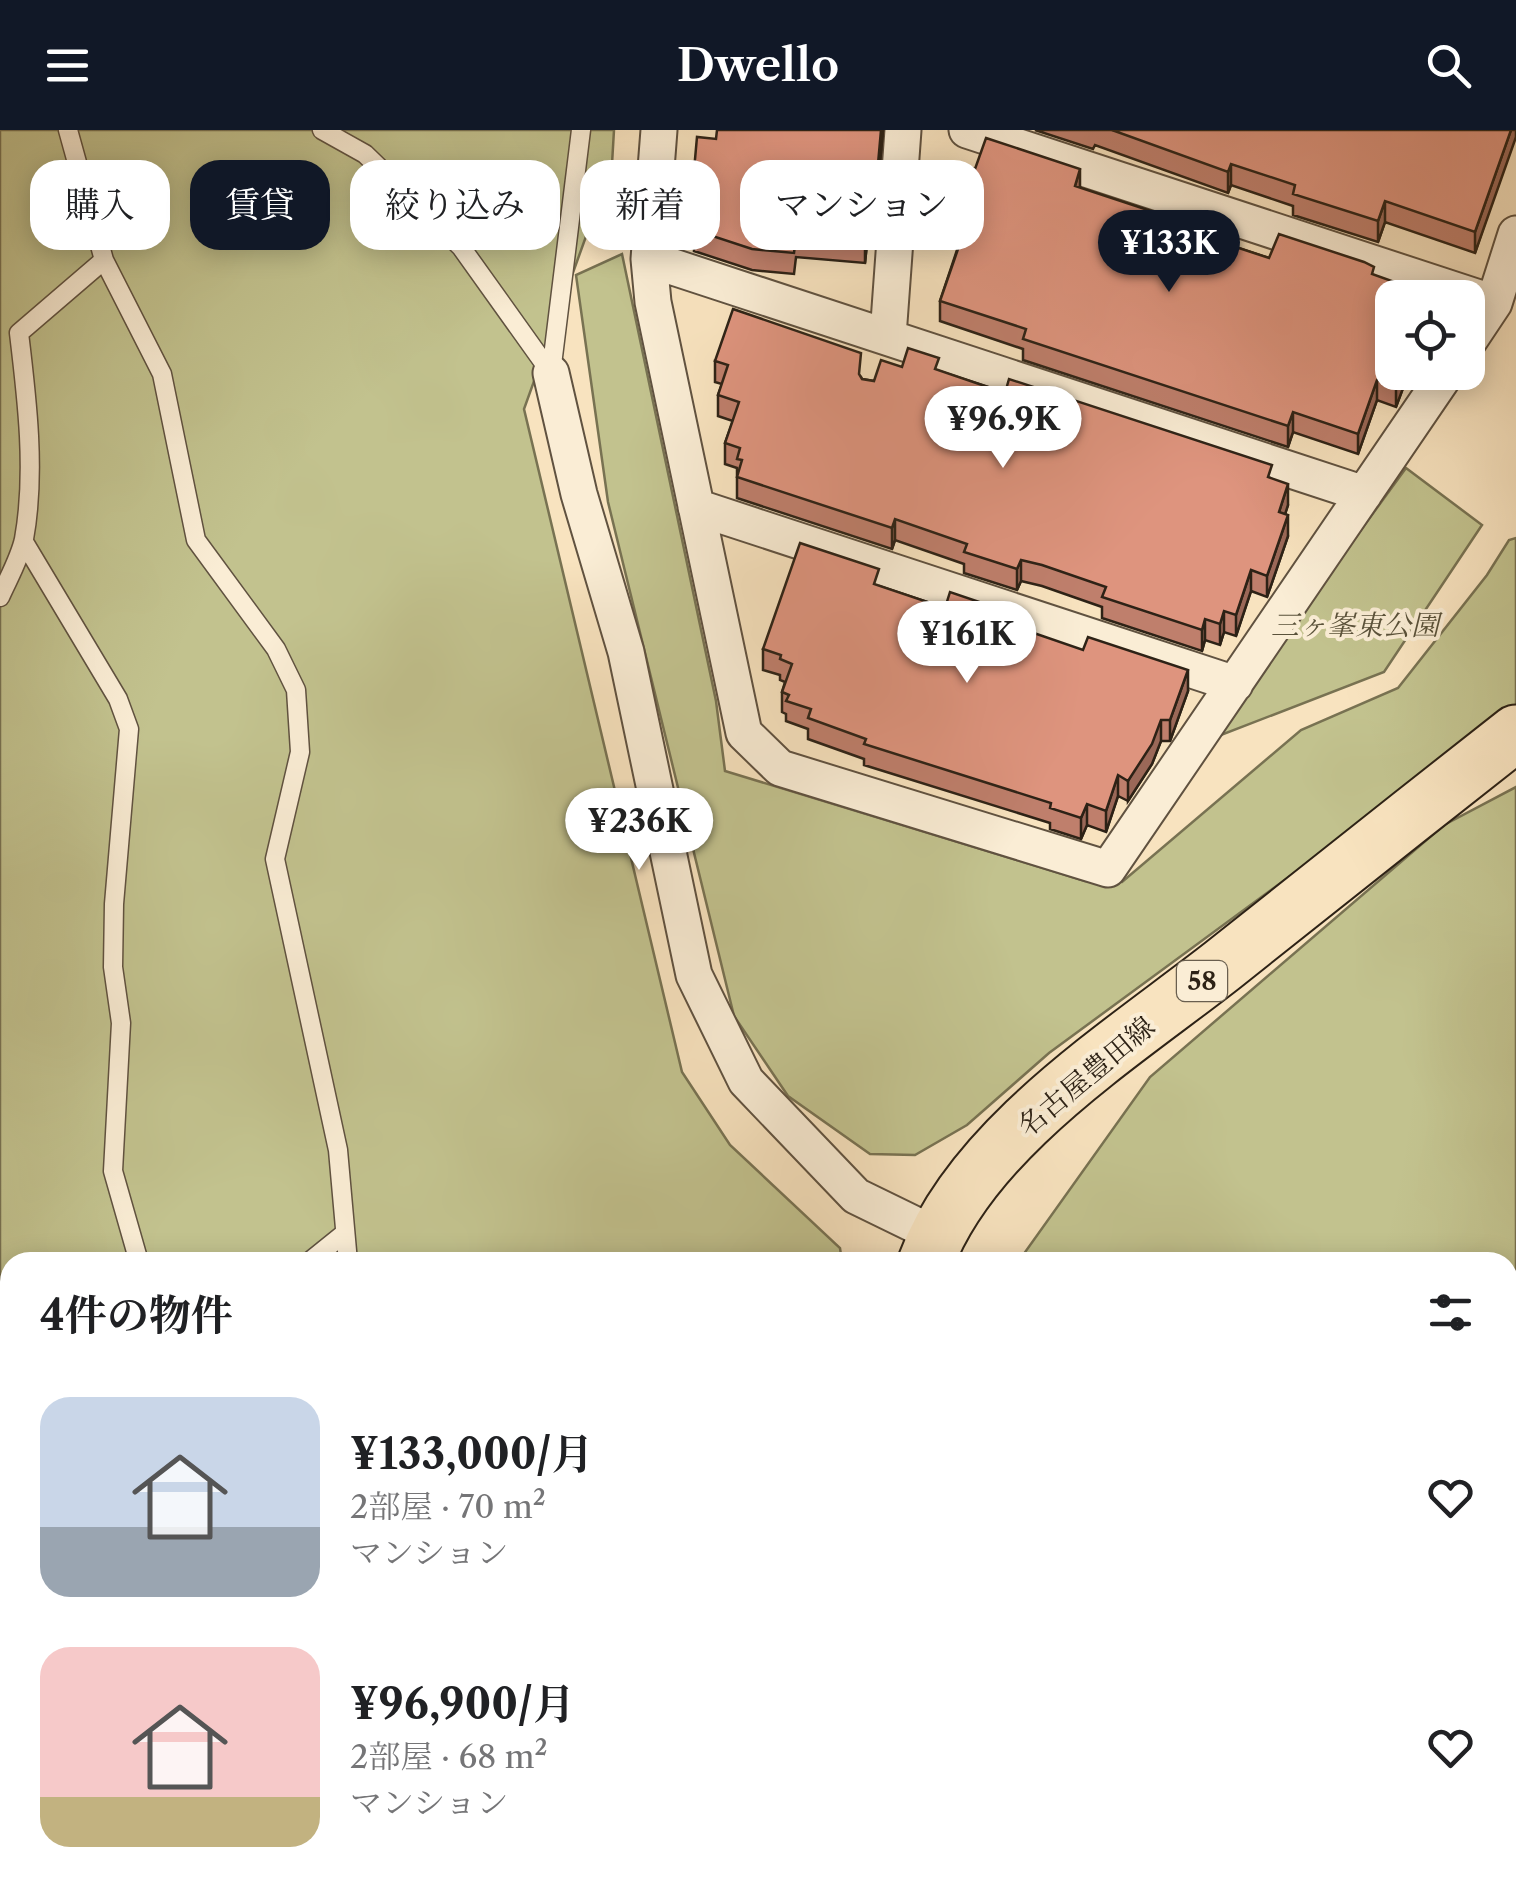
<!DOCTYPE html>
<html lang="ja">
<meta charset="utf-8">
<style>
:root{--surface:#fff;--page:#f2f2f2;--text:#202124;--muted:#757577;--accent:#111827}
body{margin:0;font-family:"Libre Caslon Text","Noto Serif JP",serif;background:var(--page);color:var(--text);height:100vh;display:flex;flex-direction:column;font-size:38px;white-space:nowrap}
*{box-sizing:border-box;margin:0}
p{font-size:32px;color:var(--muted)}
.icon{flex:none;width:55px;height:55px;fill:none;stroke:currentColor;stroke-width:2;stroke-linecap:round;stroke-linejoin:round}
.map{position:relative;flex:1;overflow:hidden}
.drawer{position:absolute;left:0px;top:1122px;width:1518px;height:642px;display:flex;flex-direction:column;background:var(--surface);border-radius:30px 30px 0 0;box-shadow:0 5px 25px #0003}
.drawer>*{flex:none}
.banner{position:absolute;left:30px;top:30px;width:1000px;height:90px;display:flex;gap:20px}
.controls{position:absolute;left:1375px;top:150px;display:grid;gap:20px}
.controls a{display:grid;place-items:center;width:110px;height:110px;border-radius:20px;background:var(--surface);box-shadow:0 5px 25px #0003;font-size:50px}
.price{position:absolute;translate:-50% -85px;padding:0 22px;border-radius:35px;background:#fff;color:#222;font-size:32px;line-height:65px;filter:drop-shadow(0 2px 5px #0008)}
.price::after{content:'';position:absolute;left:50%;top:60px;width:30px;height:22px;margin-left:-15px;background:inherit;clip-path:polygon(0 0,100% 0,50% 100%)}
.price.current{background:var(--accent);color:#fff}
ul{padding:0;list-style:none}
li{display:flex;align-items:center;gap:30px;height:250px;padding:0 40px}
li span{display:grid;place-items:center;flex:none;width:280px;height:200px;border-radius:30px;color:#555}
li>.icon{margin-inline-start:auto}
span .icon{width:120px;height:120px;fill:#fffc;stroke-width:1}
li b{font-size:42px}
h2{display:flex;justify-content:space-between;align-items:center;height:120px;padding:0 40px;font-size:42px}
.tag{padding:0 35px;border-radius:30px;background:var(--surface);box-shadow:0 5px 25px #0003;font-size:35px;line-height:90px}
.tag.current{background:var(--accent);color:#fff}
header{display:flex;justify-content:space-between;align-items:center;height:130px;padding:0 40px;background:var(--accent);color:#fff;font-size:45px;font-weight:600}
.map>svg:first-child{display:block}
</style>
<header><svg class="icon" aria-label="menu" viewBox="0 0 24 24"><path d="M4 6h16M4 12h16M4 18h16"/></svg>Dwello<svg class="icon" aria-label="search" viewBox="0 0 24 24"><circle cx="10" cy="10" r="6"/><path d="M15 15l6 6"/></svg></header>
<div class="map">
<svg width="1516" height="1763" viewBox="0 0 1516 1763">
<rect width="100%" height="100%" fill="#f8e3bf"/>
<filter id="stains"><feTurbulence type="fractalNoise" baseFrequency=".002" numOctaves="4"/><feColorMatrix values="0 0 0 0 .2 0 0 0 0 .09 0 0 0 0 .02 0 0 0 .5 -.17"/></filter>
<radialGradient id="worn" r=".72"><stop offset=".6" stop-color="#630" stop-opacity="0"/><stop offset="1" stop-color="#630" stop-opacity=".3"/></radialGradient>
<path fill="#c2c28e" stroke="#787252" stroke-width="2.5" d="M0,0h614l-2,34 -88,245 158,663 48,73 110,103 2,14h-832v623h740l-1,8h-749z
M622,124l94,447 9,70 360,110 37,1 179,-152 97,-42 89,-113 22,-35 7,-2v172l-467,343 -82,72 -52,30 -45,-1 -82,-58 -54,-80 -126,-514 -32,-227z
M1406,338l76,57 -98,147 -176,68z
M1516,657v1106h-425l-8,-8h425v-623h-490l132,-185 294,-252z"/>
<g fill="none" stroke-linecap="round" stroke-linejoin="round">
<defs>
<path id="service" d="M68,0l36,130 58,114 34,166 80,109 20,41 4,62 -25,107 63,291 10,112
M322,0l43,24 96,93 90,126
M551,243l30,-243
M24,412l94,157 11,30 -15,175 -1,63 8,56 -8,148 26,91
M0,467c8,-18 20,-39 24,-58 12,-66 3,-140 -5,-206l85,-73
M309,1132l36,-29
M386,1755l1,8
M14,1763l4,-8
M181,1763l7,-8"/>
<path id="minor" d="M659,0l-10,129 4,43 91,431 36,35 328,101 339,-497
M967,0l527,173
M649,129l715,235
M888,206l15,-206
M1468,212l26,-39 22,-69
M551,243l28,121 47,158 68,323 52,106 110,115 80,39
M696,377l539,177"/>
<path id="primary" d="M926,1132c46,-124 195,-217 297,-297 98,-78 195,-155 293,-232
M772,1763l1,-8"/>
</defs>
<use href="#service" stroke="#605240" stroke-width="21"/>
<use href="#minor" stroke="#605240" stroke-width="39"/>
<use href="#primary" stroke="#2d2216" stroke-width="59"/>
<use href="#service" stroke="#faedd5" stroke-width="18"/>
<use href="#minor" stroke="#faedd5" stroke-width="35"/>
<use href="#primary" stroke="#f8e3bf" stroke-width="55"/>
</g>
<path fill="#bf7f6c" stroke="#2d2216" stroke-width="2.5" d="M883,0l-5,55 -5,-1 -8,79 -69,-6 -2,17 -42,-4 -58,-19 1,-26h-4v-21l25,-65z
M1035,0h481l-41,123 -90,-31 -7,20 -85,-27v-9l-62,-21 -3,8 -133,-48 -2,4z
M975,39l105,19 74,32 115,38 105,17 35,97 -13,35 -19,-7 -19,54 -65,-22 -5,15 -265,-87v-11l-83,-28v-20l19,-57 -18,-6v-20l26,-45z
M715,231l146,16 1,2 12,2 28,-14 37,4 333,108 16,26 -3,9 3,22 -21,61 -16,-6 -15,45 -12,-4 -4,13 -15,-5 -3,11 -100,-33v-11l-60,-21 -21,-5 -4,9 -53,-17v-9l-69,-24 -3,9 -155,-51v-30l-12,-4v-21l8,-22 -15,-5v-21l4,-11 -7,-2z
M879,456l66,22 58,15 185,68 -18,50h-9l-9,23 -24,37 -10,-5 -12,36 -19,-7 -6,14 -31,-10v-6l-186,-58v-6l-56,-20v-10l-22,-8v-7l-4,-2v-20l3,-10 -5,-2v-5l-17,-5v-21z"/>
<path fill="#9b6858" stroke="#2d2216" stroke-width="2.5" d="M881,0h2l-5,55v-21z
M1511,0h5v7l-41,116v-21z
M873,32v22l-8,79v-21z
M1231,34v21l-3,8v-21z
M1080,39v21l-5,-4z
M1385,71v21l-7,20v-21z
M1401,242h8l-13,35v-21z
M1377,250v20l-19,54v-20z
M1293,282v20l-5,15v-21z
M1288,354v21l-9,28v-21z
M1288,385v21l-21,61v-21z
M895,389v21l-3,9v-21z
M1021,430v21l-4,9v-21z
M1251,440v21l-15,45v-21z
M1224,481v21l-4,13v-21z
M1205,489v21l-3,11v-21z
M1188,540v21l-18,50v-21z
M1161,590v21l-9,23 -24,37v-20z
M1118,645v21l-12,36v-21z
M1087,674v21l-6,14v-21z"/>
<path fill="#de947e" stroke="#2d2216" stroke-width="2.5" d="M717,0h164l-3,34 -5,-2 -8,80 -69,-6 -2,17 -42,-4 -58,-19 3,-26h-6l6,-67 19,2z
M1112,0h399l-36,102 -90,-31 -7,20 -85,-27 2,-9 -64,-21 -3,8z
M986,8l94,31 -5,17 79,26 -3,7 118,39 10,-24 85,28 10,5 -2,7 45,16 -1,8h-24v74h9l-5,14 -19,-6 -19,54 -65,-22 -5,14 -265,-87 3,-10 -86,-28 26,-75 -25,-8 15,-49 11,4 1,-6 7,2z
M733,179l128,44 -2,21 3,5 12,2 7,-21 21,7 6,-19 31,10 -4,11 70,24 4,-14 263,86 -4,12 20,7 -9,28 9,3 -21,61 -16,-6 -15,45 -12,-4 -4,13 -15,-5 -3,11 -100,-33 4,-10 -64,-22 -21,-5 -4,9 -53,-17 3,-8 -72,-25 -3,9 -155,-51 5,-17 -5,-1 3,-11 -15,-5 14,-41 -21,-7 10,-30 -13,-4z
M800,413l79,26 -5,15 71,24 5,-16 53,18 -4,11 84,29 5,-13 100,33 -18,50h-9l-9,24 -24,37 -10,-6 -12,36 -19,-7 -6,14 -31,-10 1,-5 -187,-59 2,-5 -58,-21 3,-9 -25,-8 3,-6 -7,-3 10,-28 -12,-5 1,-4 -18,-6z"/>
<g text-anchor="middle" stroke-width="8" stroke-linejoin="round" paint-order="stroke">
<rect fill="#faedd5" stroke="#6a5f4f" stroke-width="2.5" x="1177" y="831" width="50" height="40" rx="8"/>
<g font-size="25" font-weight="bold" fill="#2d2216">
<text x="1202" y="860">58</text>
</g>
<g font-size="28" font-style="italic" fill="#5a523a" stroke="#faedd5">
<text x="1355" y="505">三ヶ峯東公園</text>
</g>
<g font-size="28" fill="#2d2216" stroke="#faedd5">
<text transform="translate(1086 946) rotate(-40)" y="10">名古屋豊田線</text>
</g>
</g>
<rect width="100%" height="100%" filter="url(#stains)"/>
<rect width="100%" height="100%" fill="url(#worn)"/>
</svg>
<div class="controls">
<a><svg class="icon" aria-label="locate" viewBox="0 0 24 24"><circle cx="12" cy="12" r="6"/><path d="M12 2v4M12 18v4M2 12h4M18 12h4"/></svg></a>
</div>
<b class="price current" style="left:1169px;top:165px">¥133K</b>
<b class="price" style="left:1003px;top:341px">¥96.9K</b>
<b class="price" style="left:967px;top:556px">¥161K</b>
<b class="price" style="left:639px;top:743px">¥236K</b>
<div class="banner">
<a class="tag">購入</a>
<a class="tag current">賃貸</a>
<a class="tag">絞り込み</a>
<a class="tag">新着</a>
<a class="tag">マンション</a>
</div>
<section class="drawer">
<h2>4件の物件<svg class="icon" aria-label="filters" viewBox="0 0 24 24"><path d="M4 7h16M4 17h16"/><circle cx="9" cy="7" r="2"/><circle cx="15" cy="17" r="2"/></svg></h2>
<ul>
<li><span style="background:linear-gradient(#c9d6e8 65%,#9aa5b1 0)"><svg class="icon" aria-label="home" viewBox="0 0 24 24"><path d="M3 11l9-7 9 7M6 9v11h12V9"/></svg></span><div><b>¥133,000/月</b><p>2部屋 · 70 m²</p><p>マンション</p></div><svg class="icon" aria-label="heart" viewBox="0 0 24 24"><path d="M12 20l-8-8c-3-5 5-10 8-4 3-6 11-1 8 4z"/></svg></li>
<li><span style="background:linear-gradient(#f6c9c9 75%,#c2b280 0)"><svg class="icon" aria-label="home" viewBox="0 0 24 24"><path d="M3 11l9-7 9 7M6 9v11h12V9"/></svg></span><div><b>¥96,900/月</b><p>2部屋 · 68 m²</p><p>マンション</p></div><svg class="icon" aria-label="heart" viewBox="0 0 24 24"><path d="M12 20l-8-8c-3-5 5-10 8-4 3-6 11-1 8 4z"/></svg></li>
</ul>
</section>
</div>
